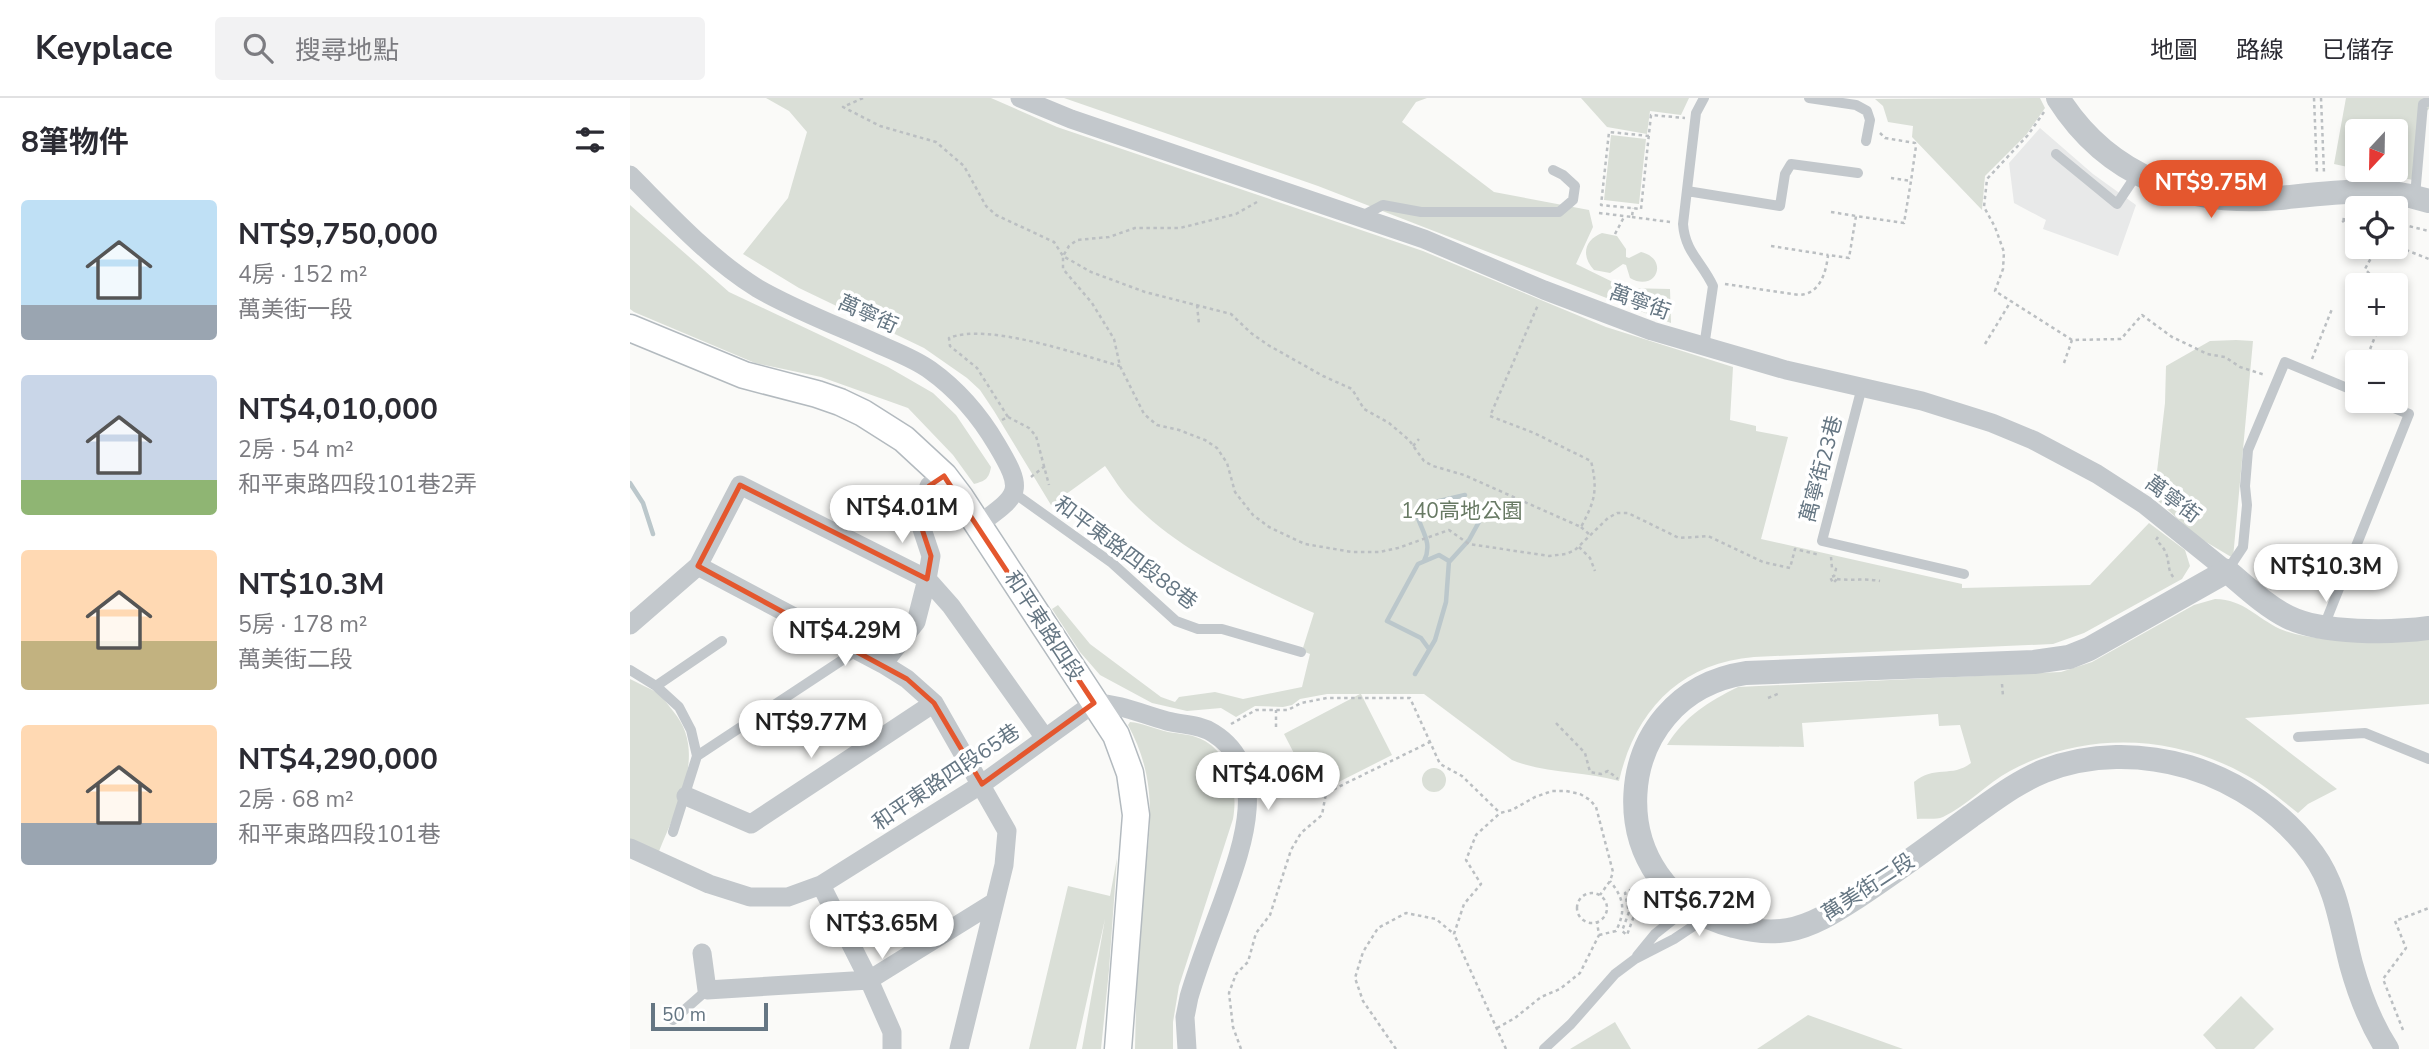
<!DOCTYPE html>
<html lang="zh-TW">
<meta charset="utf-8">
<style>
:root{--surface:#fff;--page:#f2f2f3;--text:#2b2b33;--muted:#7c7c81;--line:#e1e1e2;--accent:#e4572e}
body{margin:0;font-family:"Nunito Sans","Noto Sans TC",sans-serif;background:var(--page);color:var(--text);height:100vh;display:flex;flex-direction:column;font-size:26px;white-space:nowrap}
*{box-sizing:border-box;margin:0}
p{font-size:23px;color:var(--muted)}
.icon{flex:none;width:38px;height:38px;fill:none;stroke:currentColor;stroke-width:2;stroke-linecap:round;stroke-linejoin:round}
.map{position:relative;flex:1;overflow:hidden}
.sheet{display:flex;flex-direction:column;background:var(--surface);width:630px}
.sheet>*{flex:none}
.needle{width:46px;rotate:202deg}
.fabs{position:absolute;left:1715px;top:21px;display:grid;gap:14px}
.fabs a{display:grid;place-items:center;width:63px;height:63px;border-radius:7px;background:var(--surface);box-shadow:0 4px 10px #0003;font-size:35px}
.scale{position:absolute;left:21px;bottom:18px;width:117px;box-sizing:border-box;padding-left:7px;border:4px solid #657683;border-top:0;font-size:19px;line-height:24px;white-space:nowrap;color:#657683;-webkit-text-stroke:5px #fff;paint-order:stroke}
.price{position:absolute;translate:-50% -60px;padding:0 16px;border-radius:24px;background:#fff;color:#222;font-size:23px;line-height:46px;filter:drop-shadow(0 2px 4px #0008)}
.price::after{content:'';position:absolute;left:50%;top:42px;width:21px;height:16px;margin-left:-10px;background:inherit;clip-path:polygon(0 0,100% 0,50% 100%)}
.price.active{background:var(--accent);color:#fff}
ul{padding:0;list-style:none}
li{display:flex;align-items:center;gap:21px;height:175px;padding:0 21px}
li span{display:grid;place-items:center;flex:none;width:196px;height:140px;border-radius:7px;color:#555}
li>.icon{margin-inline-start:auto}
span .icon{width:84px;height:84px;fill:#fffc;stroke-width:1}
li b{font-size:30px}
h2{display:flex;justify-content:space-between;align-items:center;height:84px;padding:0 21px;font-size:30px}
header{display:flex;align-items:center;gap:42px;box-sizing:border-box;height:98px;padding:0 35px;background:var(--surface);border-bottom:2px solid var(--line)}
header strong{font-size:33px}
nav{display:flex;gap:38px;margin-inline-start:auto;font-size:24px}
.search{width:490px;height:63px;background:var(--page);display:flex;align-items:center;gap:18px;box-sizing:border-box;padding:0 24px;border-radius:7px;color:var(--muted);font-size:26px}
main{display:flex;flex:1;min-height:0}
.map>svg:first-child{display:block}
</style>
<header>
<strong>Keyplace</strong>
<div class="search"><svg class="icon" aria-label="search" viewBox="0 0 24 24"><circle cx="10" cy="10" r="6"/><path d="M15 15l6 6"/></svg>搜尋地點</div>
<nav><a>地圖</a><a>路線</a><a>已儲存</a></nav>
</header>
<main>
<section class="sheet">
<h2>8筆物件<svg class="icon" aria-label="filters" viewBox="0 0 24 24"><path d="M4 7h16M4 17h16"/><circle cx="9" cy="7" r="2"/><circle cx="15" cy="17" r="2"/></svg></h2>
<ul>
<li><span style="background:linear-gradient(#bfe0f5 75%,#9aa5b1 0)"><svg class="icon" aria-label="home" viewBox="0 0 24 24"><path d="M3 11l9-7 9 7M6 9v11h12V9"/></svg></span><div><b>NT$9,750,000</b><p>4房 · 152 m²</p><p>萬美街一段</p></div></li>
<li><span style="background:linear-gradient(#c9d6e8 75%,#8fb573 0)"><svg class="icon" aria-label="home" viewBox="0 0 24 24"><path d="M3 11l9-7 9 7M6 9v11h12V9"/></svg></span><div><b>NT$4,010,000</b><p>2房 · 54 m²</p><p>和平東路四段101巷2弄</p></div></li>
<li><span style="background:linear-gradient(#ffd9b3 65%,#c2b280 0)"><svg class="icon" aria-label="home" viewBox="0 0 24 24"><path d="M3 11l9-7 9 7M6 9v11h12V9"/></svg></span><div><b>NT$10.3M</b><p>5房 · 178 m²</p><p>萬美街二段</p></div></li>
<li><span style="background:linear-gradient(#ffd9b3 70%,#9aa5b1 0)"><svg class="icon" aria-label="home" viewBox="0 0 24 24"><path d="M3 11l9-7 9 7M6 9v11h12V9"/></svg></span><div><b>NT$4,290,000</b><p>2房 · 68 m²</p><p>和平東路四段101巷</p></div></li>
</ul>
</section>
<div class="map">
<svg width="1799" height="951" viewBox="0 0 1799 951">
<rect width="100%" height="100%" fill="#fafaf8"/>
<path fill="#e8e9e9" d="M1410,30l53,46 43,31 -18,51 -75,-27 3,-9 -32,-17 -5,-40z"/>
<path fill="#dadfd7" d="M136,0h225l66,29 366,124 183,76 127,40 -3,53 26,6v5l32,6 -27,102 201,45v4l128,-3 59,-62 36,27 5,16 -8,13 -98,54 -31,11 -299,13c-74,6 -119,54 -135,124 -34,-10 -73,-7 -107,-21l-88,-66h-63l31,61 -77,39 -31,-60 76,-40h-33l-27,5 -8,6 -9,2 -28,-1 -19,11 -15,-9 -34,3 -35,-8 -52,-28 -20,-23 -28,-43 6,-4 32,39 71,53 14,5 4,-5 36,-5 28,7 59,-12 8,-33 -8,-3 12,-38c-62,-28 -135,-62 -183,-112 -10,-10 -18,-24 -26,-35l-54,39 -57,-94 -14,-21 -13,-12 -43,-30 -125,-60 -56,-34 45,-56 19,-66 -18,-21z
M434,0h363l-11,4 -14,20 92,70 95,18 4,17 -17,37 49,24 45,1 1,34 -353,-137z
M951,0h108l-8,17 -31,-4 -3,23 -40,-7z
M1410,0l5,10 -19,27 -41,41 -3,34 -70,-73 1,-11 -25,-4 -5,-16 -8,-7z
M1716,0h83v11l-5,4 -11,67 -50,-10h33v-39h-39v38l-23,-5z
M981,37l35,4 -7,65 -35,-4z
M0,107l99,87 159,75 45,26 23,22 35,52c-2,12 -6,14 -17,17l-21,-29 -45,-47 -87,-31 -66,-14 -121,-51 -4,-3z
M972,135l15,3 9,13v8l3,1 12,-6c29,7 15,41 -11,26l-4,-13 -3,-1 -13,9 -16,-3c-13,-14 -10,-30 8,-37z
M1606,242l17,1 -20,217 -37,-22 -42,-39 11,-94 1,-37 44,-25z
M1585,501c30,1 40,18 65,30 14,6 29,8 44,10h105v65l-184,14 92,71 -29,15 -10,9c-17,-13 -33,-28 -52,-38 -73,-41 -162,-44 -236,-4 -23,12 -43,35 -67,46 -7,3 -18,1 -26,2l-3,-37c20,-17 38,-4 57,-19l-11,-38 -21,1 -1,-12 -136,9 2,24 -137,-2c18,-29 41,-43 71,-58l323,-15 31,-10 102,-57z
M0,581c9,5 20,9 29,15 5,5 10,12 14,17 36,42 2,99 -15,143l-28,-13z
M500,624c12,1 25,7 38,10 12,2 25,2 37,9 26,15 33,51 28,78l-54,167 -6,36v27h-38c1,-45 2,-90 6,-135 5,-70 23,-123 -13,-189z
M792 682a12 12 0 1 1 24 0a12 12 0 1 1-24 0Z
M487,760l-8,112 -8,79h-19l23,-130 -29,130h-47l39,-163 42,10z
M1611,898l33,33 -20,20h-38l-13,-14z
M1178,917l95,34h-146z
M985,924l16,27h-61z"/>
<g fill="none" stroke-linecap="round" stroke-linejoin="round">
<path stroke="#bbc7cb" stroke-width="4.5" d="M0,385l13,20 10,31
M794,463c9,-18 -2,-29 -7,-46l5,-10 43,-10
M820,463l19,-21 11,-20
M785,576l20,-34 11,-38 3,-41 -10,-6 -21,9 -31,57 34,17 8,11"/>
<defs>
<path id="secondary" d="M0,230l114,47 73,19 23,8 23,11 41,26 40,37 16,21 156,238 14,38 6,42 -18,234"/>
</defs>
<use href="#secondary" stroke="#b3babf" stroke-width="29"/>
<path stroke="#bbbfc2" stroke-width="2.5" stroke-dasharray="3.5 3.5" stroke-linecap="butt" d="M233,0l-20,9 37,19 56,16 28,24 22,40 10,9 58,27 9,14 28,16 54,20 86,22 20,19 17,12 55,31 29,13 12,20 25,14 20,17 15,21 9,5 31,9 117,52c14,-26 17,-37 10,-66l-57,-28 -44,-17 48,-111
M1684,0l3,75
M1691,0l3,75
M1414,14l-16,23 -41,44 -3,28 11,20 9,25 -1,17 -8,22 77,49 49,-1 21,-24 30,22 21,10 14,7 18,3 15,10 25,8
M1250,35l5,5 30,5 1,3 -5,35
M1019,38l-40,-4 -8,73 40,4 10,-94 34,3
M627,104l-21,12 -56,14h-45l-26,9 -32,3 -8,6 -6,10v13l29,34 22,36 6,27 24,48 13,11 22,5 26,10 12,8 10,15 8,29 18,23 16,12 36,17 47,8h28l18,-4 51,-18 20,14 80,12 17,-2 9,-4 33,-32 9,-5h11l51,25 29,-2 55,26 27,6 5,-19 25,6
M1201,114l25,4
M969,115l33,4 1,-9
M1002,119l38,5
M1715,122l-3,2v-3l15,2
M1766,125l33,8
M985,136l9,-17
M1726,147l-2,-4 -5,3 3,4 5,-3
M1141,148l57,9
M1747,149l-12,22 15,16
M1755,149l21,3 23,9
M1095,186l74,11c21,-1 27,-22 29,-40l21,3 7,-42 48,7 7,-42 -20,-3
M1766,203l3,3
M567,207l2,19
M1355,246l26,-43
M1682,261l20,-50
M1735,264l13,-33
M1434,265l8,-23
M378,319l21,11 7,8 13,49
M372,322l6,-3 -31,-49 -27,-22 -1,-8c38,-16 131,17 171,28
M783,348l6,-7
M401,379l14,-11
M951,429l9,8
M1528,439l-2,3c19,17 7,27 19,39
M949,449l11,11 5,13
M1201,459l1,11 4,1 -2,7 -4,1 3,6 4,-4 -3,-3
M1207,481c15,2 28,-1 43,2
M1372,586l1,12
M1138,600l12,-5
M926,625l29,30 5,19 11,2 7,-3 10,8
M601,626l25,-14h32l13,-7 26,-5h83l30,66 22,12 38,37
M646,629v-17
M1000,792l5,23 -8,22 -5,-4 7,-19 -4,-19z
M947 810a15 15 0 1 1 30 0a15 15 0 1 1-30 0Z
M1005,815l11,2 15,-3
M969,837l17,-4c10,-20 8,-33 -6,-50
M867,930l18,-10 26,-21 19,-8 20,-16 19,-38 -2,-13
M1773,932l-20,-51 23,-31 -11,-27 34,-13
M611,951l-8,-22 -4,-34 7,-19 12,-12 8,-29 14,-18 21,-65 10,-17 21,-18 4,-22 104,-51
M766,951l-33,-48 -8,-23 8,-26 15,-24 28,-15 30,6 18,15
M876,951l-52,-115 10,-30 17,-20 -15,-24 10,-25 24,-22 12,-3 23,-13 17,-6h14l14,3 10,6 6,7 17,65 -3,9 -10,14"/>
<path stroke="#c3c8cc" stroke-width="10" d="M1074,0l-8,15 -13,111c2,28 19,38 30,62l-9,61
M1179,0l47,7 11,6 3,9 -4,21
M1426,56l61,50 20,-30
M1057,93l93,15 5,-32 6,-10 67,9
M1785,98l8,-92 6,-3
M730,119l23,-12 38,7h138l14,-12 2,-14 -12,-11 -10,-5
M1232,289l-40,154 142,33
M384,395l98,70 64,58 22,8h24l79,23
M1597,473l16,-24 4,-42 -2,-19 3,-36 37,-88 72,30
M1694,528l85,-212 -32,-13
M0,572l26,16 23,21 12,23 6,26 -24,76
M26,588l66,-45
M1668,639l67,-4 64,26
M67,658l159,-105
M1007,858l18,-22 34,-27
M43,922l34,-30
M914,951l27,-25 44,-50 20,-15 39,-20 33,-22"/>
<path stroke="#c3c8cc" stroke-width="19" d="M390,0l51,21 353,120 120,51 108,41 134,39 136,31 70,22 41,17 64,34 48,31 82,66
M0,77c40,40 79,83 127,113 38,22 81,38 121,56 18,8 37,15 52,26 28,20 50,46 67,75 28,47 23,49 -19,80
M314,378l-15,10 -9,37 11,33 -4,23 24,27 94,132
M68,468l185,98 24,15 27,24 73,128 -3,34 -45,184
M0,527l68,-59 42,-81 187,94 -11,43 -33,42
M56,698l65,28 183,-121
M0,750l79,36 41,13h38l33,-12 161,-101 112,-81c27,1 47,11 73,18 15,4 32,3 46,12 61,38 26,122 8,173 -11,30 -23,60 -32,91l-4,20 2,32
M191,787l48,95 23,52v17
M72,855l5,37 162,-10 124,-77"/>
<path stroke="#c3c8cc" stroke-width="24" d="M1428,0c50,79 130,108 222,100 49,-5 101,-13 149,3
M1757,951c-16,-25 -28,-56 -36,-85 -10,-38 -14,-77 -38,-110 -30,-41 -75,-72 -124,-87 -47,-14 -99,-14 -145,4 -27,11 -50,29 -73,45 -37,27 -73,54 -111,79 -22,14 -45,30 -72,35 -18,3 -36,1 -54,-4 -139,-35 -128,-232 12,-253l288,-11 35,-5 20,-8 138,-78c19,16 39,35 61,46 34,17 104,16 141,11"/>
<use href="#secondary" stroke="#fff" stroke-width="26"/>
</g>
<path fill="none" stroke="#e4572e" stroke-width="5" stroke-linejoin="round" d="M314,378l150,227 -112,81 -48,-81 -27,-24 -209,-113 42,-81 187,94 4,-23 -11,-33 9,-37z"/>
<g text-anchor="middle" stroke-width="7" stroke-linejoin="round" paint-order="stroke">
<g font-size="21" fill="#657683" stroke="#fff">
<text transform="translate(1010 204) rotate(20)" y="7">萬寧街</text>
<text transform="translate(238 216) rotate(24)" y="7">萬寧街</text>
<text transform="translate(1191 371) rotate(-75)" y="7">萬寧街23巷</text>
<text transform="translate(1543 401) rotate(37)" y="7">萬寧街</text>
<text transform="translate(496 455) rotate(37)" y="7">和平東路四段88巷</text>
<text transform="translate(414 528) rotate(57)" y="7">和平東路四段</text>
<text transform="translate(316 679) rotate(-34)" y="7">和平東路四段65巷</text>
<text transform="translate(1238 789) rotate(-33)" y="7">萬美街二段</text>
</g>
<g font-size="21" fill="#687a64" stroke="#fff">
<text x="832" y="420">140高地公園</text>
</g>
</g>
</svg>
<div class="fabs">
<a><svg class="needle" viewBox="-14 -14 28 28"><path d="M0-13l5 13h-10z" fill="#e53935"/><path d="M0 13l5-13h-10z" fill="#7c7c81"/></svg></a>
<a><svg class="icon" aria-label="locate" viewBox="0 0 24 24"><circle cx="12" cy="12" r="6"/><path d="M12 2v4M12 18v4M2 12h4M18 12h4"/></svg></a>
<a>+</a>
<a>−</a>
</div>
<div class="scale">50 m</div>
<b class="price active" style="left:1581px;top:122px">NT$9.75M</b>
<b class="price" style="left:272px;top:447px">NT$4.01M</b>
<b class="price" style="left:1696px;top:506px">NT$10.3M</b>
<b class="price" style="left:215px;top:570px">NT$4.29M</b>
<b class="price" style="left:181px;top:662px">NT$9.77M</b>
<b class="price" style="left:638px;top:714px">NT$4.06M</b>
<b class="price" style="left:1069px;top:840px">NT$6.72M</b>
<b class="price" style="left:252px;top:863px">NT$3.65M</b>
</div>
</main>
